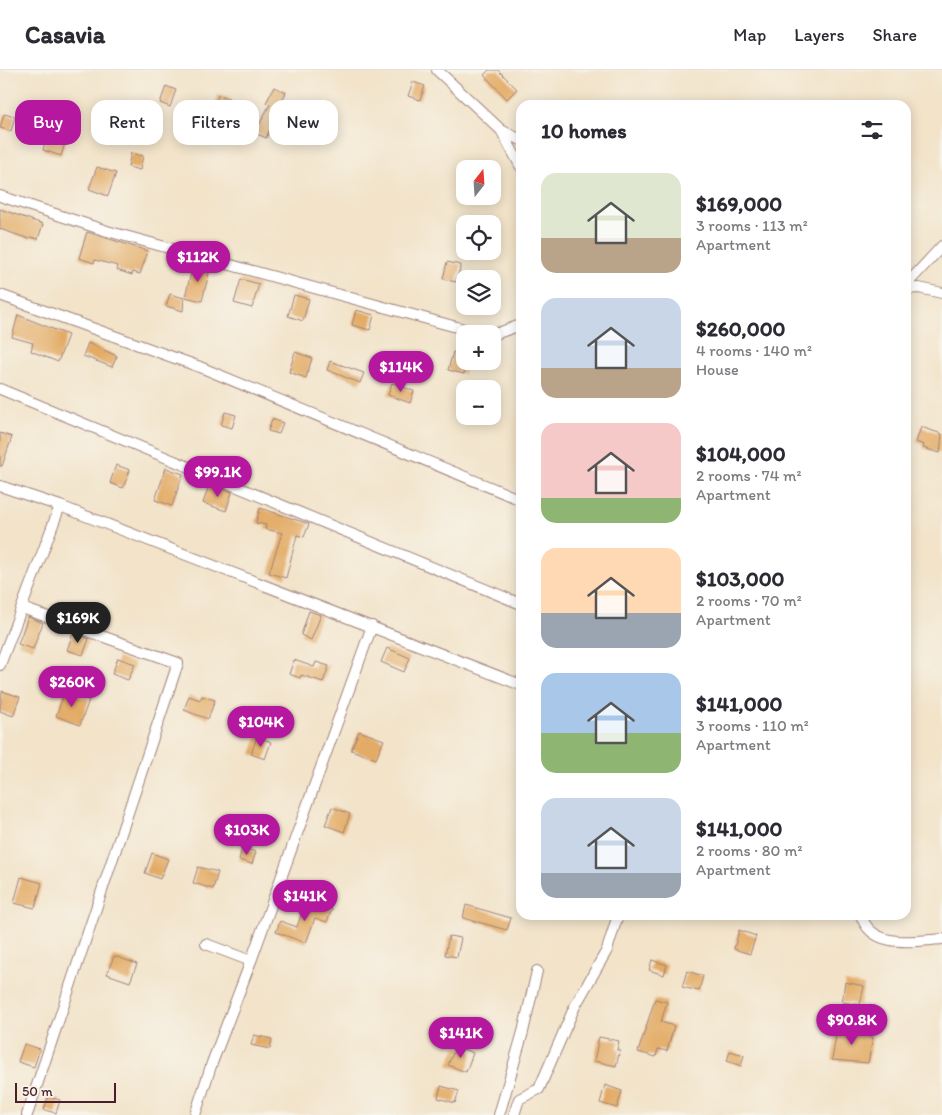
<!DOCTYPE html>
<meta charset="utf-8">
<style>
:root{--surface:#fff;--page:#f2f2f3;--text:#2b2b33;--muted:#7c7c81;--line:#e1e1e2;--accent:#b5179e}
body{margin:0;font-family:Itim,sans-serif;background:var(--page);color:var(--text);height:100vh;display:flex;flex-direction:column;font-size:19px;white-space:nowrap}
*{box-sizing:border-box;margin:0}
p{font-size:16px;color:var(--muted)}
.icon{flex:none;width:28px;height:28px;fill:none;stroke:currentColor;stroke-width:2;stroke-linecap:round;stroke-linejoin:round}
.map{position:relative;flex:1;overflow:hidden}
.sheet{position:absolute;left:516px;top:30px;width:395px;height:820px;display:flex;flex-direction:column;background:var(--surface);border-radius:15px;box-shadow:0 2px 12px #0003}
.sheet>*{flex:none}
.banner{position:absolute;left:15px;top:30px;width:426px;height:45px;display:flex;gap:10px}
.needle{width:32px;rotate:17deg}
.tools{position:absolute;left:456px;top:90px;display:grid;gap:10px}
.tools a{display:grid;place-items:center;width:45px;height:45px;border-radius:10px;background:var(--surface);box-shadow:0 2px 12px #0003;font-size:25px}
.scale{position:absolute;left:15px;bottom:12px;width:101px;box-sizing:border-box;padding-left:5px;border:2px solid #4a1f2b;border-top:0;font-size:14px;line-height:18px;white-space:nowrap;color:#4a1f2b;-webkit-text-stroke:4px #f7f3e8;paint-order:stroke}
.price{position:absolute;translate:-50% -42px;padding:0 11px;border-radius:18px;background:var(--accent);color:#fff;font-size:16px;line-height:32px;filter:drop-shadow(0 1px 2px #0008)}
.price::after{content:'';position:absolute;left:50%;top:30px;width:15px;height:11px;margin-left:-8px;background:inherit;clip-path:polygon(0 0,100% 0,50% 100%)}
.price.selected{background:#222;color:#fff}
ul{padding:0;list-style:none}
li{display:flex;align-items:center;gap:15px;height:125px;padding:0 25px}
li span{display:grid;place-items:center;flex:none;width:140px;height:100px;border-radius:15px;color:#555}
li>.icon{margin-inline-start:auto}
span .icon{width:60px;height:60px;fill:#fffc;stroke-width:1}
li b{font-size:21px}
h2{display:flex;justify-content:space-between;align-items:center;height:60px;padding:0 25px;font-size:21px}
.tag{padding:0 18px;border-radius:15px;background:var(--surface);box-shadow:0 2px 12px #0003;font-size:18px;line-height:45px}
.tag.selected{background:var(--accent);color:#fff}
header{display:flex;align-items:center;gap:30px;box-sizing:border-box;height:70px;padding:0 25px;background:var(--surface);border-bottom:1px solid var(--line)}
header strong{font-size:24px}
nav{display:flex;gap:28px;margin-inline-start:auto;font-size:18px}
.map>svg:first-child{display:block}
</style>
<header>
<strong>Casavia</strong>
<nav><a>Map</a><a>Layers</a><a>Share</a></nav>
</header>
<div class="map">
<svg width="942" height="1045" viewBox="0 0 942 1045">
<rect width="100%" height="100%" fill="#f7f3e8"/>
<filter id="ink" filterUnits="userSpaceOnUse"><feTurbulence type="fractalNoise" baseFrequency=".02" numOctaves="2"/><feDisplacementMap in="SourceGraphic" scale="10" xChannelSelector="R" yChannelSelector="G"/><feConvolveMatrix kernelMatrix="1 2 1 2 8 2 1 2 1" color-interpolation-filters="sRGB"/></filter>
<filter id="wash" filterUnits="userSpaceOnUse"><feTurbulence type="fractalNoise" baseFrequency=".0096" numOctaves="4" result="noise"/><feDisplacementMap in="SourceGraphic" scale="20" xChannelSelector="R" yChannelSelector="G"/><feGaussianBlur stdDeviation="1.12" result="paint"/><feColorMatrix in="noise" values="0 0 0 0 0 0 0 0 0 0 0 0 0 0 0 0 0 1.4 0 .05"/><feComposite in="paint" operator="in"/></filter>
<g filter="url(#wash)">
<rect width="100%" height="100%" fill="#f2e3c9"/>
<g id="blocks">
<path fill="#e3ab65" d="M489,0h9l19,19 -10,10 -23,-24z
M413,12l12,4 -5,14 -12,-4z
M166,16l10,4 -6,17 -10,-4z
M274,17l12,5 -20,46 -11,-5 15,-29 -4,-1z
M218,25l11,3 -5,18 -11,-3z
M324,41l14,7 -4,11 -15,-6z
M4,44l11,3 -4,14 -11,-3z
M50,55l19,6 -8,25 -18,-6z
M131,83l12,3 -3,14 -12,-3z
M97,97l19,6 -8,23 -19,-7z
M0,139l43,15 -5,15 -8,-2 -1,2 -29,-10z
M87,162l61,19 -8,23 -7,-2 -1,3 -15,-5 1,-4 -23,-6 -1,3 -15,-5z
M447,192l14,3 -5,17 -13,-3z
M193,195l17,4 -8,32 -17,-4z
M241,209l18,5 -7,24 -18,-5z
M170,224l14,4 -1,13 -17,-5z
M294,225l15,4 -6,22 -15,-5z
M356,240l18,5 -4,15 -18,-5z
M18,245l50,20 -10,27 -27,-11 2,-8 -21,-6z
M88,273l29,13 -5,11 -29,-11z
M295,282l17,6 -6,20 -17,-6z
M453,282l12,3v6h2l-3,13 -16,-4z
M330,291l34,12 -4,10 -33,-13z
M392,313l22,8 -4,12 -22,-8z
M225,342l11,3 -4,13 -11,-3z
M272,349l11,4 -4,11 -11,-3z
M921,357l21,7 -2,19 -17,-5 1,-3 -8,-3z
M0,363l12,4 -10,29h-2z
M116,395l14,5 -7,18 -13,-5z
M166,398l17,6 -11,32 -17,-6z
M209,415l23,7 -6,19 -23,-8z
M260,438l49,16 -5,13 -7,-2 -11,43 -17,-5 13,-40 -17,-4 1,-4 -10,-2z
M309,541l12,4 -10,25 -10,-5z
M28,547l15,6 -10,26 -15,-5z
M73,563l16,6 -6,16 -16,-5z
M387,578l23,10 -6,14 -23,-10z
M118,588l17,6 -7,16 -16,-6z
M294,590l20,7 2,-5 13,4 -6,16 -22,-7 -1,3 -11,-4z
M2,621l18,6 -7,19 -13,-5z
M65,621l24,9 -9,25 -24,-9z
M189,626l11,4 2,-4 13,4 -7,19 -24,-9z
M359,661l25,9 -8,19 -25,-9z
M257,667l14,5 -6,17 -14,-5z
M332,737l18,7 -6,18 -19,-7z
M242,778l14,4 -4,12 -13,-4z
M152,783l16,6 -8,20 -15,-6z
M198,797l20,5 -5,17 -20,-6z
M21,807l21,6 -7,25 -21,-5z
M306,830l26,9 -5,13 -12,-4 -9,25 -30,-11 4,-11 17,6z
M466,835l45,13 -4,12 -44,-12z
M739,860l17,6 -6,18 -16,-5z
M449,866l12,2 -4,19 -12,-2z
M114,886l23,8 -7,18 -23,-8z
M652,890l15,5 -3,10 -15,-5z
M687,901l16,5 -4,15 -17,-4z
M845,912l19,4 -4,19 -18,-3z
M655,929l12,3 -6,20 13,4 -7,25 -9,-2 -2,8 -18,-5z
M838,954l12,2 -1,6 24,5 -5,26 -36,-3z
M254,965l18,4 -2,10 -19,-4z
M599,967l20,4 -2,9h3l-4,16 -22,-5z
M24,974l16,5 -6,18 -16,-5z
M456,976l17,7 -7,19 -18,-7z
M730,981l14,4 -3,11 -14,-5z
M605,1015l17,6 -5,17 -17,-5z
M441,1016l18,5 -4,12 -17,-5z
M48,1027l12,3 -4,13 -12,-3z"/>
</g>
</g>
<g filter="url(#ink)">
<use href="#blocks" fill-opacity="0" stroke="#9e817a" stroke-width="1"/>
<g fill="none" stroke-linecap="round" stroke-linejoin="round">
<defs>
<path id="minor" d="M437,0l64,60 20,37
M501,60l20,10
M0,126l107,35 375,103
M906,215l36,-39
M906,219l13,-1 23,5
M0,225l200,72 321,133
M492,265l29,-10
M0,319l521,215
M0,416l60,20 461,179
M22,538l156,55 -151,452
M0,595l60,-159
M861,845c11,35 53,26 81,24
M206,874l45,17 121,-335
M195,1045l17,-52 39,-102
M499,1045l24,-83 14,-61
M514,1045l5,-16 20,-10 36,-83 32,-56 11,-35"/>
</defs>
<use href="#minor" stroke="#9e817a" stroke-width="12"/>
<use href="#minor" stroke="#fff" stroke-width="10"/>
</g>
</g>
</svg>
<div class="tools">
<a><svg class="needle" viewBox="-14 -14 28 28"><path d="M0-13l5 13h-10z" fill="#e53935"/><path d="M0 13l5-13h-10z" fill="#7c7c81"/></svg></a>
<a><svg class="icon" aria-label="locate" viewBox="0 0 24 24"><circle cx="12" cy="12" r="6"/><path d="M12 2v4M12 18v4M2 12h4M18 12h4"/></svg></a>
<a><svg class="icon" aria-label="layers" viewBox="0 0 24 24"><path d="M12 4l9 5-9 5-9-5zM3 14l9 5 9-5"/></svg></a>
<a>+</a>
<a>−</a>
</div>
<div class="scale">50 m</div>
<b class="price" style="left:198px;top:213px">$112K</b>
<b class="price" style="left:401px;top:323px">$114K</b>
<b class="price" style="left:218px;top:428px">$99.1K</b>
<b class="price selected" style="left:78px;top:574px">$169K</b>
<b class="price" style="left:72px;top:638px">$260K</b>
<b class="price" style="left:261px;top:678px">$104K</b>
<b class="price" style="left:247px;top:786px">$103K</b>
<b class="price" style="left:305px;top:852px">$141K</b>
<b class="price" style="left:852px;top:976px">$90.8K</b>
<b class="price" style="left:461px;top:989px">$141K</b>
<div class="banner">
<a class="tag selected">Buy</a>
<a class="tag">Rent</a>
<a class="tag">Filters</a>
<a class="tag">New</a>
</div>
<section class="sheet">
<h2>10 homes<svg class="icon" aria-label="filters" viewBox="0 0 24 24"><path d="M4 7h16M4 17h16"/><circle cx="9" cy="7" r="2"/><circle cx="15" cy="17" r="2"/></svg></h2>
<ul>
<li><span style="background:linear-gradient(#dfe7d0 65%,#b9a48a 0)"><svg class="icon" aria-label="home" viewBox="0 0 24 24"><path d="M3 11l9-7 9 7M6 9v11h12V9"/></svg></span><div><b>$169,000</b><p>3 rooms · 113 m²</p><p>Apartment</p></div></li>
<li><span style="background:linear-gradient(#c9d6e8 70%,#b9a48a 0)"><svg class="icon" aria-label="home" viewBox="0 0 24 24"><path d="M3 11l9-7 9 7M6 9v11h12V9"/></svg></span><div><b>$260,000</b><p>4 rooms · 140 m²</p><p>House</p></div></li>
<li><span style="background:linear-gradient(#f6c9c9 75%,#8fb573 0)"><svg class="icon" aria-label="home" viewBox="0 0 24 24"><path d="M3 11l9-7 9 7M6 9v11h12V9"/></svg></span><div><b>$104,000</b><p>2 rooms · 74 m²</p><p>Apartment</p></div></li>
<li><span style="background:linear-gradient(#ffd9b3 65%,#9aa5b1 0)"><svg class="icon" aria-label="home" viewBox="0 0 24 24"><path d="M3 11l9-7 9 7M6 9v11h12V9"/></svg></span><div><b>$103,000</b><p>2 rooms · 70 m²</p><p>Apartment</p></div></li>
<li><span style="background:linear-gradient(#a9c7e8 60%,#8fb573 0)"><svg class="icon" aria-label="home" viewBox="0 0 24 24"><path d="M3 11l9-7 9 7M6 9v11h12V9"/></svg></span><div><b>$141,000</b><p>3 rooms · 110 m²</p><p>Apartment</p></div></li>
<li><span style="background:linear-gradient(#c9d6e8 75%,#9aa5b1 0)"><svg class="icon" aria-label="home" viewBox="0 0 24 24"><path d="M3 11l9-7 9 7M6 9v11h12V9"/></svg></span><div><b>$141,000</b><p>2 rooms · 80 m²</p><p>Apartment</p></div></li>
</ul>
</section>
</div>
